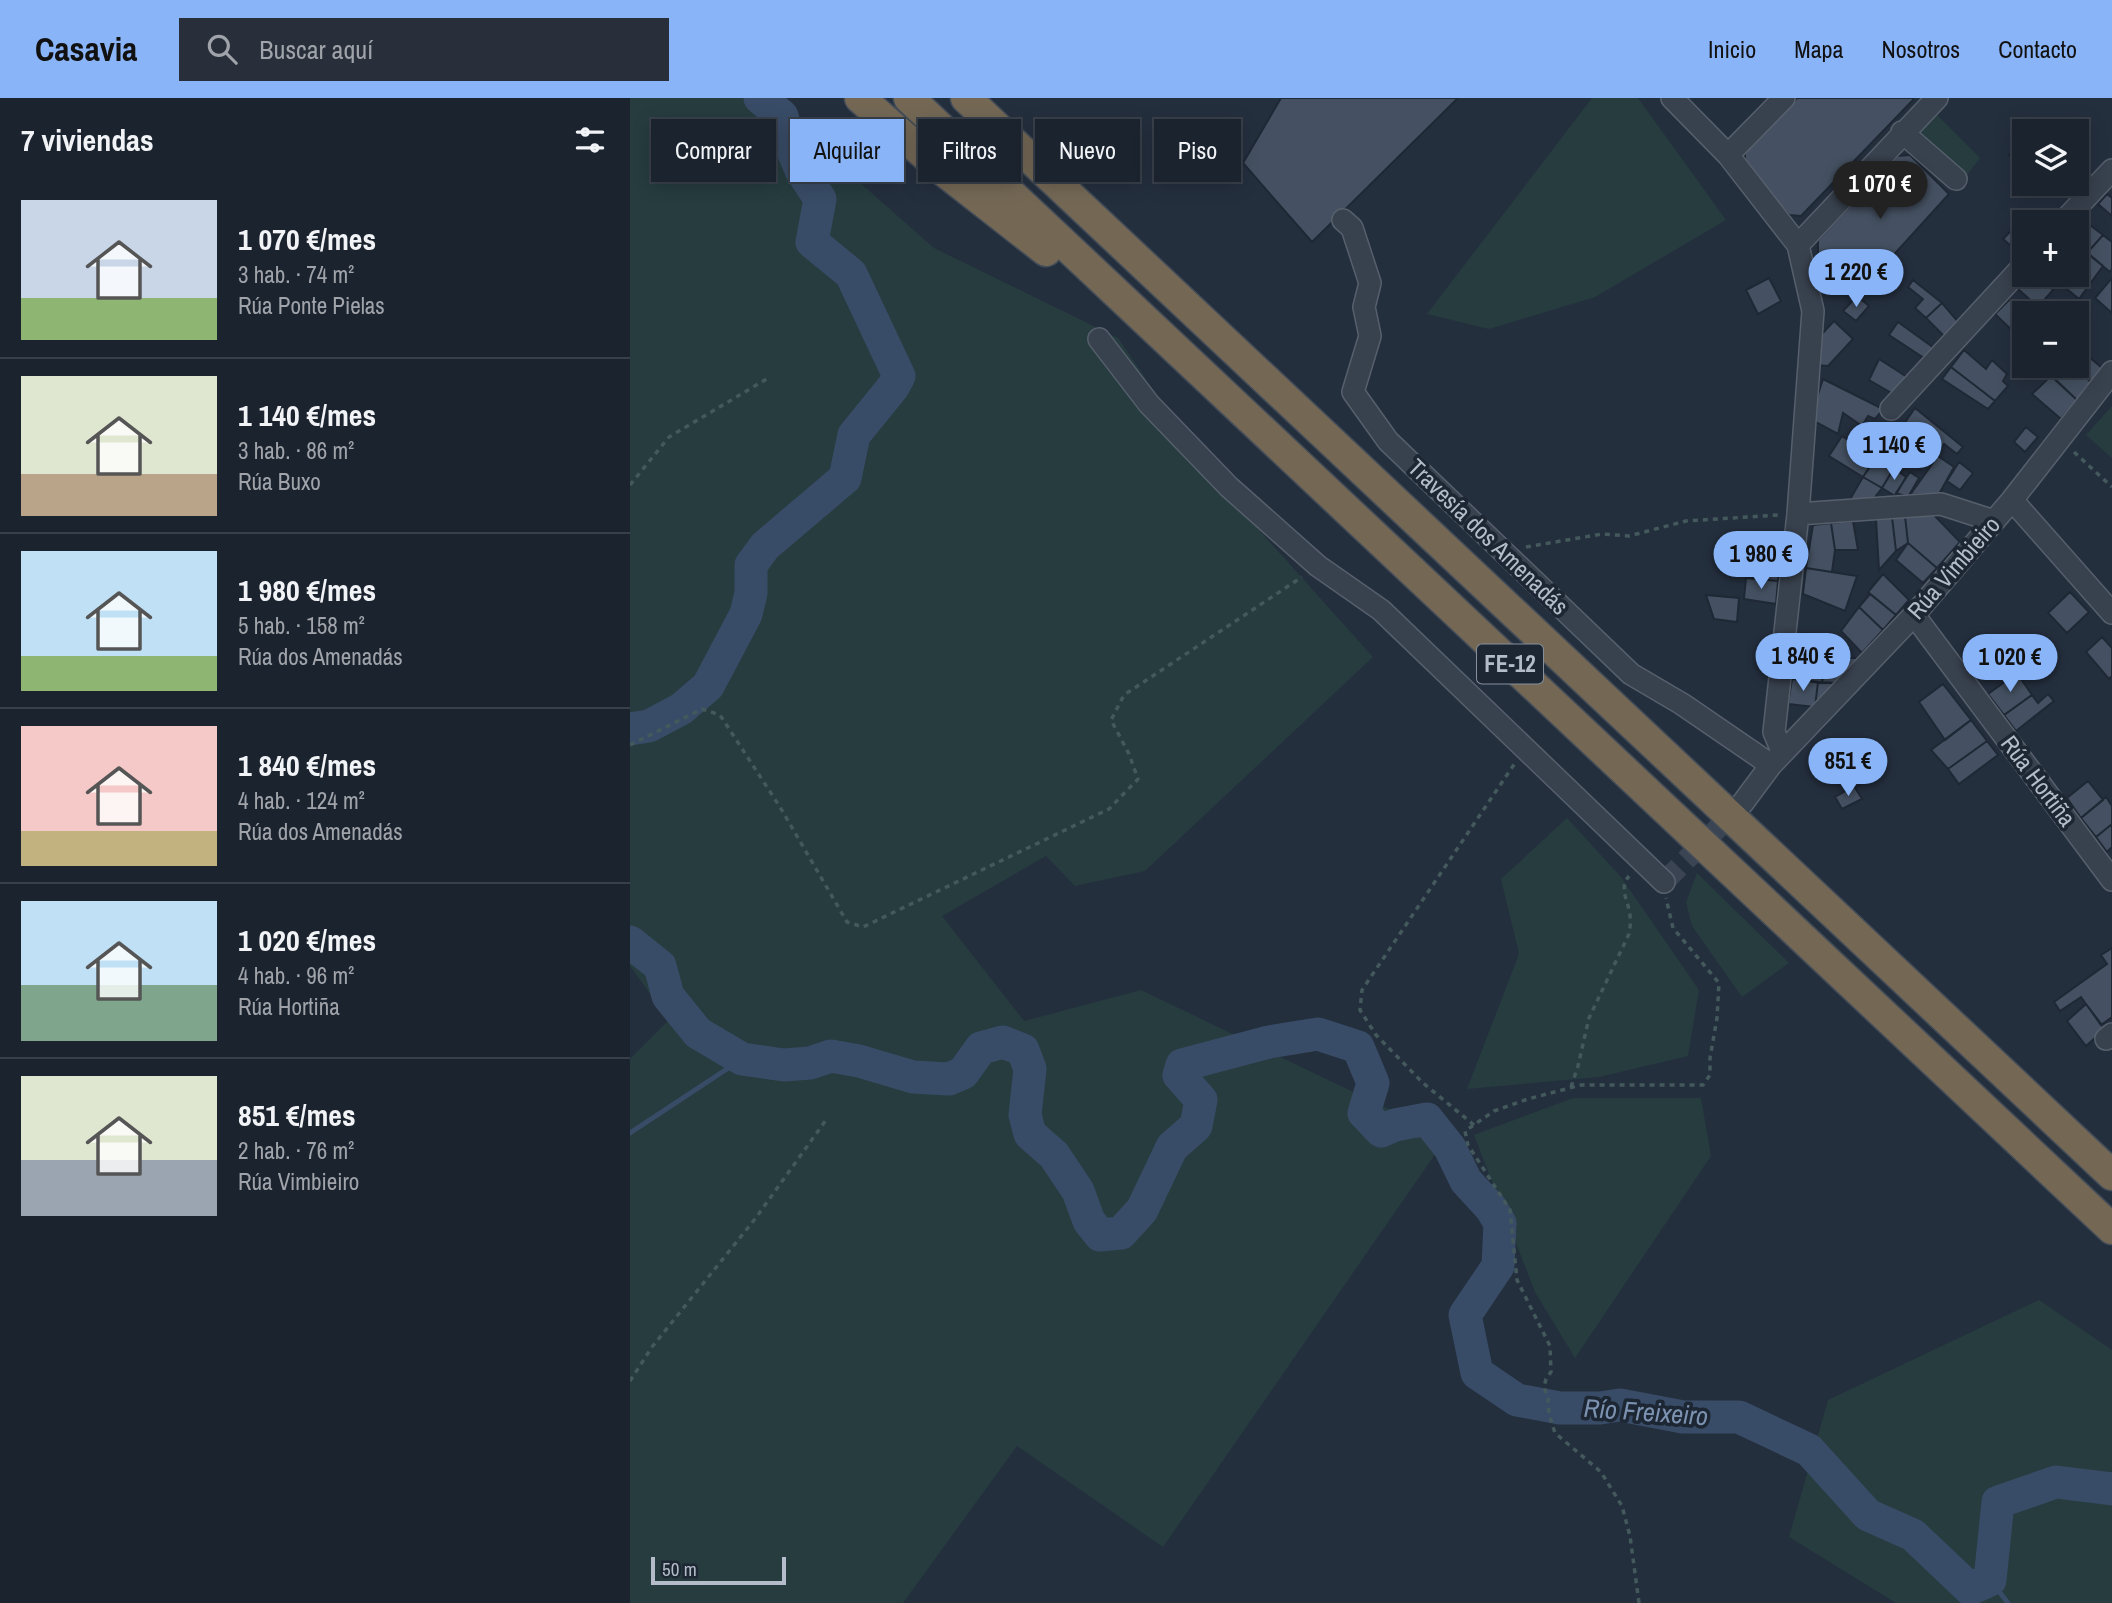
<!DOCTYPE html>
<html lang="es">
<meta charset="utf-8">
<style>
:root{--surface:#1b232e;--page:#282f3a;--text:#f1f3f6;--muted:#a0a4aa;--line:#39404a;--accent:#8ab4f8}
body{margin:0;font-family:"Archivo Narrow",sans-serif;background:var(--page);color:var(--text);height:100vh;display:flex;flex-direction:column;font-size:26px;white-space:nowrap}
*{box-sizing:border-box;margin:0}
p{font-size:23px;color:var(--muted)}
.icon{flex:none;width:38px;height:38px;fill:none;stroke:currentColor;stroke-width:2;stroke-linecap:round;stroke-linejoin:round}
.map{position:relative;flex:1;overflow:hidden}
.panel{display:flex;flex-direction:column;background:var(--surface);width:630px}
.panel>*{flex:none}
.banner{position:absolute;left:21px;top:21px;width:665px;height:63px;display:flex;gap:14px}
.buttons{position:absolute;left:1382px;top:21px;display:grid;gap:14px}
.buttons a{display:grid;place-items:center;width:77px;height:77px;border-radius:0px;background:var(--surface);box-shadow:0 4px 18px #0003,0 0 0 2px var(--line);font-size:35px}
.scale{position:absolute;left:21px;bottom:18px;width:135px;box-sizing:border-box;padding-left:7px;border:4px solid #b4bcc9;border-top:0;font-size:19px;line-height:24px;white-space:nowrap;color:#b4bcc9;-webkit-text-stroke:5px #1d2633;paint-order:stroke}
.price{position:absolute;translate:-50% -60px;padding:0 16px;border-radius:24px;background:var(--accent);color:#111;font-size:23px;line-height:46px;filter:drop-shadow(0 2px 4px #0008)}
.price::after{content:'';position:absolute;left:50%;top:42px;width:21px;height:16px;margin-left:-10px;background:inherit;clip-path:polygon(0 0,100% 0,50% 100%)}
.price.active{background:#222;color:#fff}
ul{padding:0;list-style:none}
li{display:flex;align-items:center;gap:21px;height:175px;padding:0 21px}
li+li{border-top:2px solid var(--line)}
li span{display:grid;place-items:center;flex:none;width:196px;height:140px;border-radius:0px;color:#555}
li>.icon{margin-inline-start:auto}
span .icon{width:84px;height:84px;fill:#fffc;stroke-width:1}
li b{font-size:30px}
h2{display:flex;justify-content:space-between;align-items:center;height:84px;padding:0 21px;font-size:30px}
.pill{padding:0 24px;border-radius:0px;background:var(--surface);box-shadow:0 4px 18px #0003,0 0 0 2px var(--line);font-size:24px;line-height:63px}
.pill.active{background:var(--accent);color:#111}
header{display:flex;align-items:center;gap:42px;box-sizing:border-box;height:98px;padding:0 35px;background:var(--accent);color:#111}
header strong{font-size:33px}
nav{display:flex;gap:38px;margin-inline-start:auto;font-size:24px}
.search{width:490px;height:63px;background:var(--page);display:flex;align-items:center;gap:18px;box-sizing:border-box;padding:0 24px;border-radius:0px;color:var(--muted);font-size:26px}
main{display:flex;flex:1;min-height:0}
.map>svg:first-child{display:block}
</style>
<header>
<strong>Casavia</strong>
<div class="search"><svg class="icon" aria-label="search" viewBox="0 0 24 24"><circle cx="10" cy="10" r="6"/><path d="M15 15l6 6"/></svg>Buscar aquí</div>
<nav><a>Inicio</a><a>Mapa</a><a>Nosotros</a><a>Contacto</a></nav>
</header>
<main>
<section class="panel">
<h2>7 viviendas<svg class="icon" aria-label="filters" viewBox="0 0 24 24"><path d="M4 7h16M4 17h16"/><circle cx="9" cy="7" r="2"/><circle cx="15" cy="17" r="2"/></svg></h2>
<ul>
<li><span style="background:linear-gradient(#c9d6e8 70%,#8fb573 0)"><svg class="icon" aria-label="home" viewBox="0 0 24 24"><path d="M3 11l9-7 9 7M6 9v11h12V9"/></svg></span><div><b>1 070 €/mes</b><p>3 hab. · 74 m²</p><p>Rúa Ponte Pielas</p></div></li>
<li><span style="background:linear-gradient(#dfe7d0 70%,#b9a48a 0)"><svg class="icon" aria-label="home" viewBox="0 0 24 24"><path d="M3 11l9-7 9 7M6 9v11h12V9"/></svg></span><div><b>1 140 €/mes</b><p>3 hab. · 86 m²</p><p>Rúa Buxo</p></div></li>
<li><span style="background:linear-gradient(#bfe0f5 75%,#8fb573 0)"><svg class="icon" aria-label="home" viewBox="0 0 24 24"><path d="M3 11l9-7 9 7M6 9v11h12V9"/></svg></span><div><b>1 980 €/mes</b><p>5 hab. · 158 m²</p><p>Rúa dos Amenadás</p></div></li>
<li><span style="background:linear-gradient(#f6c9c9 75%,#c2b280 0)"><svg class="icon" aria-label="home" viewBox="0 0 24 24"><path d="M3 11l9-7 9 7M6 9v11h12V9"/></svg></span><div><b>1 840 €/mes</b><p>4 hab. · 124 m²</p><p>Rúa dos Amenadás</p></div></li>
<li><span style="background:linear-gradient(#bfe0f5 60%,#7fa58c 0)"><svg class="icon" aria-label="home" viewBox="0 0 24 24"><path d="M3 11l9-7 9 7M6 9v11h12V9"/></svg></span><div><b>1 020 €/mes</b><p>4 hab. · 96 m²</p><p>Rúa Hortiña</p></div></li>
<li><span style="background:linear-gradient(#dfe7d0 60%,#9aa5b1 0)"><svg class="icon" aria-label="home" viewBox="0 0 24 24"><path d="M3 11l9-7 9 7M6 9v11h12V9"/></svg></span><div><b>851 €/mes</b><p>2 hab. · 76 m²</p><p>Rúa Vimbieiro</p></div></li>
</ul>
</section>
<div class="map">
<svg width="1482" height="1505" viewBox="0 0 1482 1505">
<rect width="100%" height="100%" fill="#242f3e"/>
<path fill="#263c3f" d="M0,0h134l170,150 184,90 98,144 157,175 -228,214 -70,15 -29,-30 -104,60 82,105 117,-31 306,147 -284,410 -146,-101 -114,157h-273v-544l39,-39 -39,-54z
M962,0h46l88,122 -131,77 -106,32 -62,-15z
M1306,16l44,44 -14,18 -48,-45z
M1482,308v52l-26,-23z
M937,720l54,59 78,113 -11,66 -89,21 -132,12 52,-135 -18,-75z
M1067,775l92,90 -47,34 -50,-71 -6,-24z
M943,1000h128l10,58 -136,202 -40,-66 -61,-157z
M1409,1202l73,50v253h-216l-107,-66 39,-137z"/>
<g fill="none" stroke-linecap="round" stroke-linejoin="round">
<path stroke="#394c67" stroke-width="5" d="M0,1035l112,-74
M1360,1482l18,23"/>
<path stroke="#394c67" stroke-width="33" d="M0,631l19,-3 32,-17 27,-23 38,-72 5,-21v-28l14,-19 80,-68 9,-43 39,-48 6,-11 -48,-102 -39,-32 8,-43 -19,-29 -13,-31 -6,-23 -22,-18
M0,844l30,24 8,30 30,37 44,26 42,6 26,-2 21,-7 28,5 54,16 36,2 14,-6 18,-25 22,-6 20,8 7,19 -5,46 5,19 24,21 24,36 11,30 11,14 21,-2 21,-23 30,-63 24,-21 5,-26 -22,-25 3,-10 87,-23 49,-8 40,13 15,36 -9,30 17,18 14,-6 32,-6 23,29 16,33 25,27 9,15 -2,43 -33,49 12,58 40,27 43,8h40l20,-3 63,12h56l70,33 59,65 45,20 57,54 20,-9 8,-78 58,-20 56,7"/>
</g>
<path fill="#455162" stroke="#1f2835" stroke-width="2" d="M651,0h177l-146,144 -69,-79z
M1167,0h116v2l-112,116 -12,-1 -44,-47v-16z
M1395,41v25l-3,3 -13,-12z
M1280,57l39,39 -91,100 -40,-40v-14l79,-84z
M1477,96l5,4v18l-14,-12z
M1398,115l10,9h-13v36l-22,-19z
M1452,121l21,16 -16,18 -10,-9v-19z
M1473,137l9,7v27l-2,3 -23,-19z
M1447,146l26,22 -24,33 -29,-24h27z
M1402,177h6l15,15 -15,17 -20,-18z
M1139,180l12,23 -23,13 -12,-24z
M1482,180v35l-17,-15z
M1283,182l29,23 -16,15 -11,-10 8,-9 -15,-12z
M1227,198l12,10 -13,15 -13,-10z
M1380,201l15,14v16l-7,7 -23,-22z
M1312,205l18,21 -13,15 -21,-21z
M1204,223l19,18 -25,27 -12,-1 4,-29z
M1268,224l36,26 -10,10 -35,-23z
M1334,252l22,19 6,-9 15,14 -4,7 5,5 -13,15 -44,-34z
M1451,252l21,18 -11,14 -19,-16h5v-13z
M1249,261l28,18 -12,18 -26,-15z
M1442,268l19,16 -14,18 -21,-20z
M1321,269l44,34 -7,8 -46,-30z
M1421,278l26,24 -16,19 -29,-25z
M1193,281l60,30 -8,10 -7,-3 -6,10 -19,-13 -5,21 -28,-15z
M1285,310l48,39 -6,7 -13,-10 -4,5 -20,-18 -11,13 -12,-10z
M1253,325l26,21 -13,21 -17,-12 3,-2z
M1396,329l12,10 -13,15 -11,-10z
M1212,338l34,22 -13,19 -34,-21z
M1249,355l17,12 -14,23 -19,-11z
M1308,358l16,11 -15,27 -29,1z
M1329,364l14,11 -13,17 -13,-9z
M1264,370l12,9 -11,19 -13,-8z
M1280,374l9,6 -11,19 -12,-4z
M1233,379l19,11 -10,13h-23z
M1302,415l28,29 -23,26 -29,-25 -3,-27z
M1275,418l3,27 -12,8 -4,-34z
M1262,419l4,34 -17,19 -3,-51z
M1223,423l5,29h-23l-4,-27z
M1201,425l4,27 -3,22 -26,-4 7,-43z
M1278,445l29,25 -14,15 -27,-23z
M1129,447l22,2 -3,34 -22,-2z
M1176,470l51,8 -12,35 -42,-17z
M1253,476l26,26 -13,15 -28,-23z
M1116,480l32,3 -2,23 -32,-5z
M1440,494l19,20 -22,21 -19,-20z
M1240,496l26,21 -13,15 -24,-23z
M1076,497l33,3 -2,24 -23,-3z
M1229,509l24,23 -21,23 -21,-22z
M1172,535l31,3 -3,22 -31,-5z
M1472,539l10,11v28l-3,3 -23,-27z
M1166,555l29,5 -3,25 -30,-4z
M1195,560h33l-22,25h-14z
M1387,575l15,22 -28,20 -16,-21z
M1162,581l26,3 -3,25 -27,-3z
M1188,584l18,1 -21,24z
M1313,586l28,36 -26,20 -26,-38z
M1418,596l6,7 -38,30 -12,-16 28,-20 6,8z
M1341,622l16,21 -39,28 -17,-19z
M1357,643l11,14 -39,29 -11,-15z
M1458,683l15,19 -22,18 -14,-20z
M1224,688l8,13 -20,10 -7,-12z
M1476,699l6,9v18l-16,13 -15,-19z
M1482,726v23l-5,5 -11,-15z
M1482,850v69l-11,8 -20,-28 -21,14 -6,-9 53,-38 -6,-9z
M1456,906l19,25 -19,17 -19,-25z"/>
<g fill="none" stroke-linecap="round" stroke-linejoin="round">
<path stroke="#3a4453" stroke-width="21" stroke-dasharray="21 10" stroke-linecap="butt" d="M1034,784l74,-74"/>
<defs>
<path id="minor" d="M1042,0l56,57 70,90 15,66 -15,203 -24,218 8,19
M1272,34l54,47
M1098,57l56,-57
M713,122l9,8 18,55 -6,24 6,29 -17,56 35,49 243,233 51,30 89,61 143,-150 98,-115 100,-128
M1433,124l49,-52
M1168,147l139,-147
M469,241l50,65 80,83 89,79 63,44 283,272
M1261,311l134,-145
M1382,402l100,113
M1168,416l143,-10 53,17
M1284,517l198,265
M1112,706l29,-39
M1476,941l6,-5"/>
<path id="highway" d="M230,0l81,71 105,82
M279,0l1203,1131
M336,0l1146,1077"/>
</defs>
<use href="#minor" stroke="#565f6c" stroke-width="24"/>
<use href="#highway" stroke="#434c59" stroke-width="33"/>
<path stroke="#44595c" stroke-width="3.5" stroke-dasharray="5 5" stroke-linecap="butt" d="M1444,354l38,35
M0,387l39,-48 101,-60
M896,449l76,-13 27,2 57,-15 92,-6
M0,647l72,-36 18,6 60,92 67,115 16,5 246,-118 29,-30 -9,-25 -18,-34 13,-25 178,-118
M941,989l7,-21 11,-48 40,-84c1,-6 2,-12 1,-18 -1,-15 -12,-27 -1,-40
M844,1027l-51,-42 -47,-48 -16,-25 2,-20 153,-227
M0,1283l22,-34 103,-128 71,-99
M1009,1505l-9,-67 -8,-30 -21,-34 -46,-39 -6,-19 -1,-16 -4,-11 2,-8 5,-7 -1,-26 -33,-66 -7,-70 -42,-65 -3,-14 29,-20 34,-12 53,-14h122l7,-10v-17l7,-40 2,-35 -46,-55 -7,-30"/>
<use href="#minor" stroke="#38414e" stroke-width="21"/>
<use href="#highway" stroke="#746855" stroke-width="30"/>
</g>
<g text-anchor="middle" stroke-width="7" stroke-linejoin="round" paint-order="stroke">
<rect fill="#1d2633" stroke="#878f9c" stroke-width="2" x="847" y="546.5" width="66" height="39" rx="5"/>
<g font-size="23" font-weight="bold" fill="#b4bcc9">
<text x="880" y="574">FE-12</text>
</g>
<g font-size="24" fill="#b4bcc9" stroke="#1d2633">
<text transform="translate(858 439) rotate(44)" y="8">Travesía dos Amenadás</text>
<text transform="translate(1324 470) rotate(-49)" y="8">Rúa Vimbieiro</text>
<text transform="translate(1408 683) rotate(53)" y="8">Rúa Hortiña</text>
</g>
<g font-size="26" font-style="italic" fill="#7c92b1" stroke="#1d2633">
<text transform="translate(1016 1314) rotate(4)" y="9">Río Freixeiro</text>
</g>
</g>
</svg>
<div class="buttons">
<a><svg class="icon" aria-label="layers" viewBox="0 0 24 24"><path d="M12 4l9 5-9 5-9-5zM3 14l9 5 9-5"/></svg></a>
<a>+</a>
<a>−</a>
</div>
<div class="scale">50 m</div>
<b class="price active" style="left:1250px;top:123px">1 070 €</b>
<b class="price" style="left:1226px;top:211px">1 220 €</b>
<b class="price" style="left:1264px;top:384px">1 140 €</b>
<b class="price" style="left:1131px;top:493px">1 980 €</b>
<b class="price" style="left:1173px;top:595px">1 840 €</b>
<b class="price" style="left:1380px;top:596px">1 020 €</b>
<b class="price" style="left:1218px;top:700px">851 €</b>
<div class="banner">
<a class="pill">Comprar</a>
<a class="pill active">Alquilar</a>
<a class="pill">Filtros</a>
<a class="pill">Nuevo</a>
<a class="pill">Piso</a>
</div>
</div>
</main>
